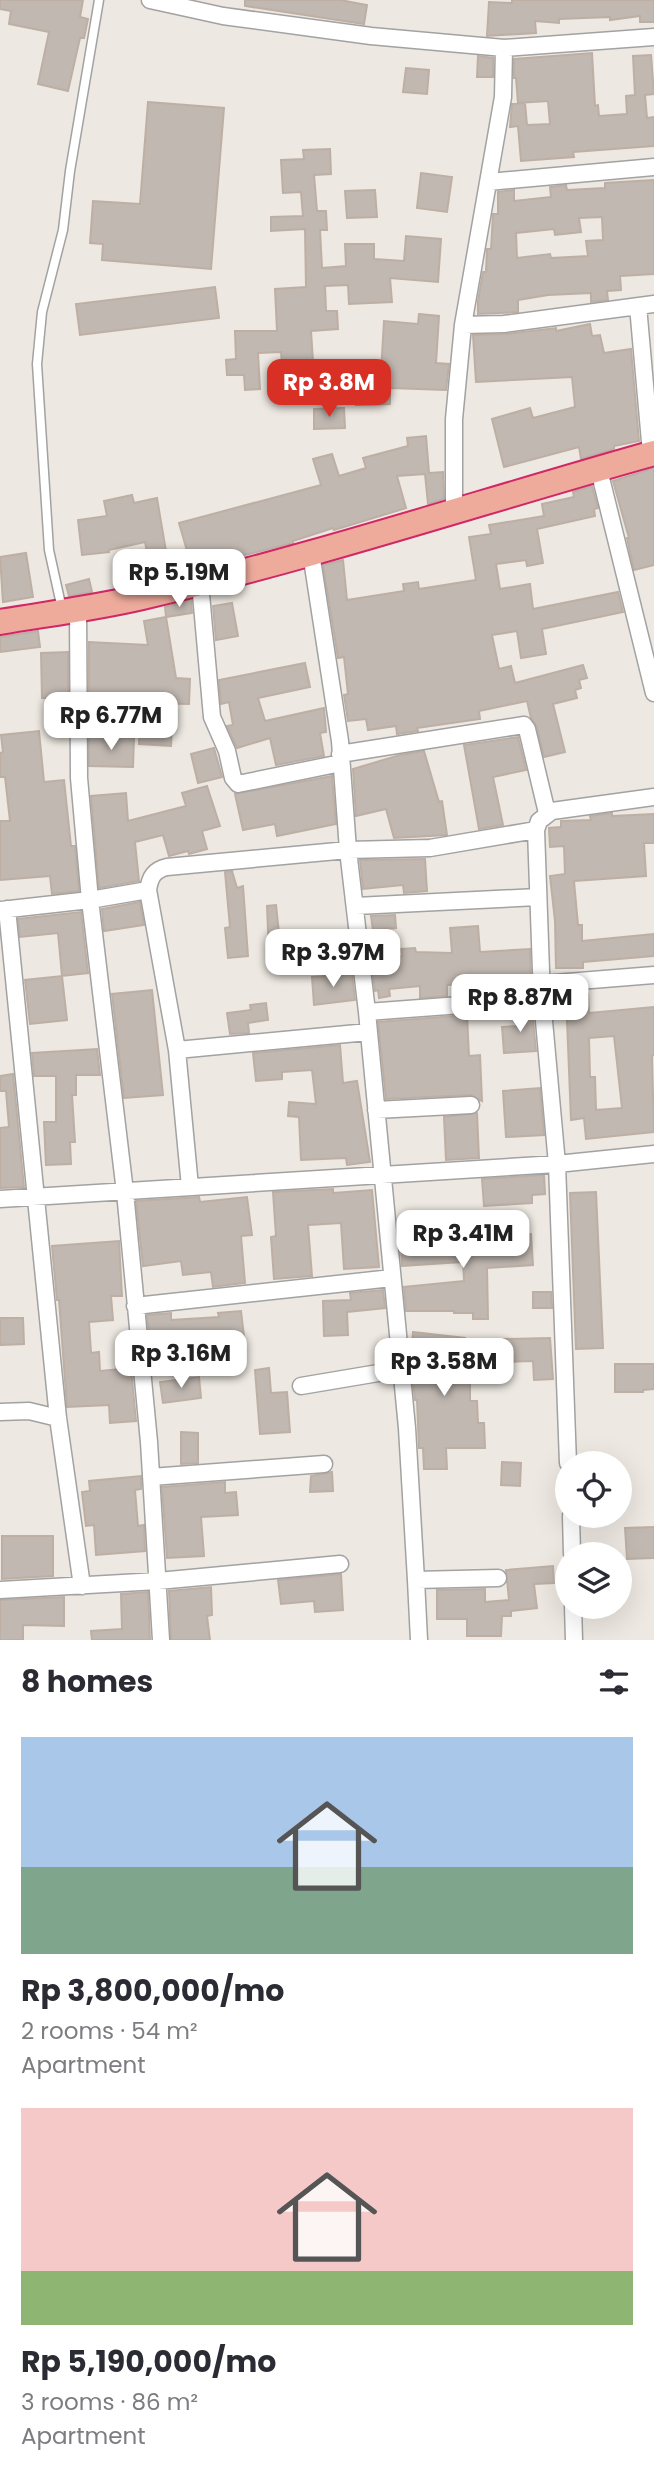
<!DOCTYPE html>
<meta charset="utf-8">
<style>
:root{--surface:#fff;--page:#f2f2f3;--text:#2b2b33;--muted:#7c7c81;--accent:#d93025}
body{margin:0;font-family:Poppins,sans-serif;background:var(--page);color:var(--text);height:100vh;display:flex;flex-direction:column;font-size:26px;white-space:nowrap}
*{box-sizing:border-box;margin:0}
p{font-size:23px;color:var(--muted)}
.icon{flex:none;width:38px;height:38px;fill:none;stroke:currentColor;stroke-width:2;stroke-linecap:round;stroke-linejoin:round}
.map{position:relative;height:1640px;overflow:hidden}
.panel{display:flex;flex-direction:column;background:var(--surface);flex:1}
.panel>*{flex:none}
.controls{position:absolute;left:555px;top:1451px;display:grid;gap:14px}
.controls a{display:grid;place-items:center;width:77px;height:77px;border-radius:50%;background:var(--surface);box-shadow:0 7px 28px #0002;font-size:35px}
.price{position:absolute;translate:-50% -60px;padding:0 16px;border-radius:14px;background:#fff;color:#222;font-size:23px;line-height:46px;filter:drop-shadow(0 2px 4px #0008)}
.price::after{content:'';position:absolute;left:50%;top:42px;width:21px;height:16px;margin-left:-10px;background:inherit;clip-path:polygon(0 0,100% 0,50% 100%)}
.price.active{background:var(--accent);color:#fff}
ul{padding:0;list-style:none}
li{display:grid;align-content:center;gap:14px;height:371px;padding:0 21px}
li span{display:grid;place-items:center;height:217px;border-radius:0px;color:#555}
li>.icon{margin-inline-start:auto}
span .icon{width:126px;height:126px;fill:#fffc;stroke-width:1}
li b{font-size:30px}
h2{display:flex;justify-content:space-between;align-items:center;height:84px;padding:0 21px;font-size:30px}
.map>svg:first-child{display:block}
</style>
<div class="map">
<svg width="654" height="1640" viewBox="0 0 654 1640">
<rect width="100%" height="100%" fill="#ede8e1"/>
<path fill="#c1b8b1" stroke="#beafa4" stroke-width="2" fill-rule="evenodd" d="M0,0h83l-3,17 8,2 -4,19h-4l-12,53 -30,-7 11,-52 -40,-8 2,-13 -11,-2z
M245,0h95l27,5 -3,19 -119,-18z
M512,0h142v22h-14v-6l-30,4v-3l-51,2v4l-24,-2 1,12 -49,3 2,-34 23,1z
M592,53l3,53 3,-1 1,11 28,-2 -1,-18 9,-1 -2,-39 18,-1 3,39 -9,1 2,23 7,-1v29l-81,6 1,5 -53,4 -3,-35 -8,1 2,-23 13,-1 2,22 23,-1 -2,-23 -30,2 -2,-25h-2v-19z
M478,56l15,2v19h-16z
M406,68l23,2 -2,24 -24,-2z
M148,102l76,6 -13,161 -109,-9 1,-16 -13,-1 3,-42 47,3z
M330,149l1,25 -17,1 3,36h9l1,19h-7l2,38 24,-2 -1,-22h29v15l30,2 2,-25 35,3 -3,43 -48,-4 2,24 -43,2 -1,-19 -23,1 1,25h11l1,18 -27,2 2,31 -31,2 -1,-12 -23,1 2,36 -15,1 -1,-15h-17l-1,-15 10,-1 -1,-28h42l-2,-42 31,-2 -1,-58 -34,2v-14l32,-1 -2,-24 -18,1 -2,-33 23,-1 -1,-9z
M421,173l31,4 -5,35 -30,-4z
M654,180v94l-34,2 1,14 -14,1 1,9 -17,2v-9l-43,2 -30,5v12l-40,2v-13l5,-29h3l1,-23h4l2,-35h5v-22l16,-2v11l37,-4 -1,-10 16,-2 1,5 38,-2v-5zM602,217l1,23 -17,1 2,15 -37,2 -1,-4 -33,4 -1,-25 38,-4 1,6 26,-3 -2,-14z
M375,190l2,27 -30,1 -2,-27z
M215,287l4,31 -139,17 -4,-31z
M419,314l20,2 -3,47 13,1 -3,26 -56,-2v16l-34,1 -2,-32 27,-1 3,-51 34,3z
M590,324l2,12 8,-1 4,18 27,-4 8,92 -25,5v3l-33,10 -2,-12 -75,20 -12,-48 38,-11 3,10 42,-11 -3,-30 -96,5 -3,-47 32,-1 51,-6v3z
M344,408l1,20 -31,1v-20z
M426,436l3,37 14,-1 1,27 -16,5 -3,-30 -28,2 9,32 -72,22 -1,-2 -40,13v2l-101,25 -13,-45 142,-38 -8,-26 19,-5 7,22 27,-8 -3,-10 45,-12 -1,-8z
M654,468v97l-20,5 -7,-32h2l-16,-57z
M592,486l6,22 -4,1 1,7 -58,13 6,34 -16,3 -1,-6 -30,4 4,25 30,-5 3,25 85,-17 5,20 -81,17 4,25 -25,4 -4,-27 -25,4 7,34 12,-3 4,17 68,-18 4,13 -8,2 2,8 -6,2 2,8 -24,6 12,48 -21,5 -7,-30 -6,-9 -4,-17 -48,10 1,8 -63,9 1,3 -21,3 -1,-8 -28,4 -2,-11 -18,2 -4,-26 4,-1 -4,-37 -6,1 -15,-93 20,-5 4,40 57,-9 -1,-7 15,-2 1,7 57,-9 -7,-43 22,-3 -2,-9 55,-9 -2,-12 32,-7 -1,-5z
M132,495l2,8 23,-5 13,77 -18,3 -7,-36 -36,8v2l-27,3 -4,-35 29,-4 -3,-15z
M26,553l7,44 -30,5 -3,-45z
M89,579l3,13 -23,4 -3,-11z
M191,600l1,13 -26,4 -1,-10z
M232,603l6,33 -22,4 -3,-34z
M166,617l10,61 14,1 -1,25 -90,-2v4h-10v-64l59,3 -4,-24z
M38,631l2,16 -40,5v-15z
M68,652v46h-26l-1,-45z
M305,663l5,24 -52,11 7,23 59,-13 2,24 -6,1 4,23 -48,9 -6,-27 -33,10 -10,-22 6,-1 -4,-23 -8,2 -2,-24z
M140,724l32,1 -1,21 -32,-2z
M39,731l5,51 20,-2 7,66h4l4,45 -27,3 -2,-18 -50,4v-59h10l-5,-44h-5v-24l3,-1 -2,-17z
M89,736l45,2 -1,29 -44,-1z
M518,737l8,33 -33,7 10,48 -24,4 -15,-84z
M214,748l8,29 -24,6 -7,-29z
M424,751l15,51 3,-1 5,34 -53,3 -8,-29 -30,7 -3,-47 47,-14z
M332,776l4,48 -59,12 -2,-12 -32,6 -8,-36z
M207,786l13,40 -18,5 5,18 -18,5 -1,-3 -19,5 -6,-21 -28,7 4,39 -40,7 -8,-92 35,-3 2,28 58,-15 -4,-13z
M612,813v3l42,-2v29h-10l2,33 -72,5 4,44h4v16l72,-7v22l-71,6v6h-27l-1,-47 -5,-45 15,-2 -1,-28 -14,1 -1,-19 12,-1v-6l30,-1 -1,-4z
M425,859l2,32 -23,2 -1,-8 -40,4 -3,-29z
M232,871l5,17 6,-2 5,70 -20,2 -3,-30 5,-1 -5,-55z
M140,902l4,23 -40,6 -2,-22z
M276,905l3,28 6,-1 1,17h-5v4l-12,1 -2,-48z
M81,912l7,61 -26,3 -4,-43 -38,4 -2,-18z
M395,915l1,13 -23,2 -2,-14z
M478,926l2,26 50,-3 1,34 -50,3v-2l-34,1v11l-27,2v-12l-31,3 1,7 -11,2 -1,-8 -3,1 -4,-32 31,-3 -1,-7 14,-1 1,4 36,1 -2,-25z
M352,974l3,26 -41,5 -2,-28z
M62,976l5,44 -37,4 -5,-44z
M152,990l11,105 -39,3 -12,-104z
M588,994l1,19 65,-6v48l-2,1 2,76 -68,7 -2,-21 -13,2 -5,-125zM614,1036l8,72 -26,2 -1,-33h-5l-1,-39z
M266,1003l2,17 -20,3 1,10 -19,1 -3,-21 24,-3 -1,-5z
M532,1010l4,41 -32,2 -2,-26 16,-1 -1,-15z
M467,1015l2,41 11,-1 2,46 -12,-6 -84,4 -8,-77z
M340,1045l3,38 14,-2 13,81 -23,3 -1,-7 -45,2 -2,-43 -11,-1 1,-14 27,2 -4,-34 -30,2v7l-26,2 -3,-28z
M97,1049l3,26h-24v20h-4l3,47h-5l1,22 -25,1 -2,-43h12v-46h-22l-2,-23z
M13,1074l11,113 -24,1v-60l9,-1 -3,-36h-6v-15z
M540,1088l4,47 -38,2 -3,-46z
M477,1113l2,45 -33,2 -2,-43z
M544,1175l1,19 -13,1v8l-48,3 -2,-27z
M333,1189v4l39,-3 7,77 -35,2 -3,-46 -33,2 4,51 -38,3 -3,-42 5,-1 -3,-44z
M596,1192l7,156 -27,1 -6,-156z
M199,1197l1,5 47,-5 5,38 -11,1 4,47 -32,4 -2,-15 -28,3 -2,-14 -38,5 -7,-65z
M468,1234v4l63,-4 2,31 -46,3 1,51h-15v-6h-19v-2h-48l-2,-24 60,-6 -1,-19 -61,4 -1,-20 18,-1 -1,-8z
M119,1241l3,55h-11l2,24 -24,2 2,31 8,-1 1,19 31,-3 5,53 -26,2 -1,-18 -42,2 -8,-107h-2l-5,-54z
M383,1290l2,18 -38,4 1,23 -24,1 -1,-35 28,-1 -1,-7z
M533,1292h18l1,16h-19z
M241,1311l4,34 -30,3v6l-63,5 -5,-44 24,-2v7l48,-3 -1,-4z
M0,1318h23l1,26 -24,1z
M413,1332l52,6 -1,29h6v34h7l1,22h6l1,25h-39l1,21h-23l-1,-21h-4l-2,-48h-2l-4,-36z
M550,1338l3,41 -19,1 -1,-19 -29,1v-23z
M615,1364h39v25l-11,1v2h-28z
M269,1368l2,25 16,-1 3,40 -30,2 -5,-64z
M199,1377l2,21 -38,5 -3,-21z
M181,1432l17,1v30l-17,1z
M502,1462l19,1 -1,23 -19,-1z
M332,1472l1,19 -23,1 1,-16z
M141,1476v13l-6,1 3,36 6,-1 1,26 -49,4 -2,-30 -8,1 -4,-34 8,-1 -1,-10z
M225,1482v11l11,-1 2,23 -37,2 3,39 -37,2 -5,-71z
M654,1527v31l-27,1 -2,-31z
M2,1536h51v40l-51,3z
M553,1566l1,17 -20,1 3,24 -26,3v5h-9l-1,20h-34v-17h-30v-29l48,-1v13l24,-2 -3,-30z
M341,1574l2,36 -28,2 -1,-11 -33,3 -3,-24z
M211,1587l1,28 -5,1 3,24h-39l-2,-49z
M148,1592l2,48h-58l-1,-9 31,-2 -1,-35z
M64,1597v29l-41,-1v15h-23v-40z"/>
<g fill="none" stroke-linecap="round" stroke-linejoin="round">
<defs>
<path id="service" d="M62,609l-13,-59 -12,-186 5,-52 21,-82 7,-59 29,-171"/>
<path id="minor" d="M150,0l73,16 148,20 133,12 150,-11
M488,182l166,-15
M638,306l13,147
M463,325l41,-1 150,-20
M599,470l55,223
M454,511v-92l9,-94 40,-228 1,-49
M311,553l29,188 8,109 19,162 40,416 9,152 82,-2
M200,583l12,134 15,34 6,27 5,6 103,-21
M78,610l1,168 11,122 35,292 24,250 12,198
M340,754l184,-29 3,4 20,84
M654,797l-102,14 -13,10 -3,9 6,169 15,165 97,-10
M356,906l182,-9
M7,909l51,509 24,168
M0,910l90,-10 58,-10
M542,984l112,-9
M367,1012l175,-13
M177,1050l191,-18
M376,1110l95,-5
M190,1187l-13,-137 -29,-160c2,-13 6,-20 19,-23l181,-17 82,-2 106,-18
M0,1199l557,-35 11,299
M135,1306l257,-28
M301,1386l101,-17
M0,1412l29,-1 29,7
M151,1477l173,-13
M571,1516l1,38
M416,1580l3,60
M0,1590l158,-9 182,-17
M573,1606l1,34"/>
<path id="trunk" d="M0,622c47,-8 95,-14 142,-25 172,-40 341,-96 512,-144"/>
</defs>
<use href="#service" stroke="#a2a2a2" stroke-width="11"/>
<use href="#minor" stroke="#a2a2a2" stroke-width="19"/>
<use href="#trunk" stroke="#d12767" stroke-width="28"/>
<use href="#service" stroke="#fff" stroke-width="8"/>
<use href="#minor" stroke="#fff" stroke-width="16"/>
<use href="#trunk" stroke="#eeab9c" stroke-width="24"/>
</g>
</svg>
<div class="controls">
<a><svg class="icon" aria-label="locate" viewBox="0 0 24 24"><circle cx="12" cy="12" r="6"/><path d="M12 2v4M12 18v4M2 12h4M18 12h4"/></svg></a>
<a><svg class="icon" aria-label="layers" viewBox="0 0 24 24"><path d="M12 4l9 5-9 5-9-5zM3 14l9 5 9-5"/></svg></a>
</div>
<b class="price active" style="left:329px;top:419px">Rp 3.8M</b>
<b class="price" style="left:179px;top:609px">Rp 5.19M</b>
<b class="price" style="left:111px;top:752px">Rp 6.77M</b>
<b class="price" style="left:333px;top:989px">Rp 3.97M</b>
<b class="price" style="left:520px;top:1034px">Rp 8.87M</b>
<b class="price" style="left:463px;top:1270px">Rp 3.41M</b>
<b class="price" style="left:181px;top:1390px">Rp 3.16M</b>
<b class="price" style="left:444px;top:1398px">Rp 3.58M</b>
</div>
<section class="panel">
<h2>8 homes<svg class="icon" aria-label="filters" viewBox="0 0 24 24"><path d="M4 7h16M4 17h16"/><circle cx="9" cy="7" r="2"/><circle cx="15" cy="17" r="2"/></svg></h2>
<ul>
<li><span style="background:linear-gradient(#a9c7e8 60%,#7fa58c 0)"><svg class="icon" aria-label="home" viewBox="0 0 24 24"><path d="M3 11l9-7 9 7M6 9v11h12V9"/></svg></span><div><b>Rp 3,800,000/mo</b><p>2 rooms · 54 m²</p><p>Apartment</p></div></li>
<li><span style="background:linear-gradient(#f6c9c9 75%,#8fb573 0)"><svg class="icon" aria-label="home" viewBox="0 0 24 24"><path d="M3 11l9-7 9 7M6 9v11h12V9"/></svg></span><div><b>Rp 5,190,000/mo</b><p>3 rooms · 86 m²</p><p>Apartment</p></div></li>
</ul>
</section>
